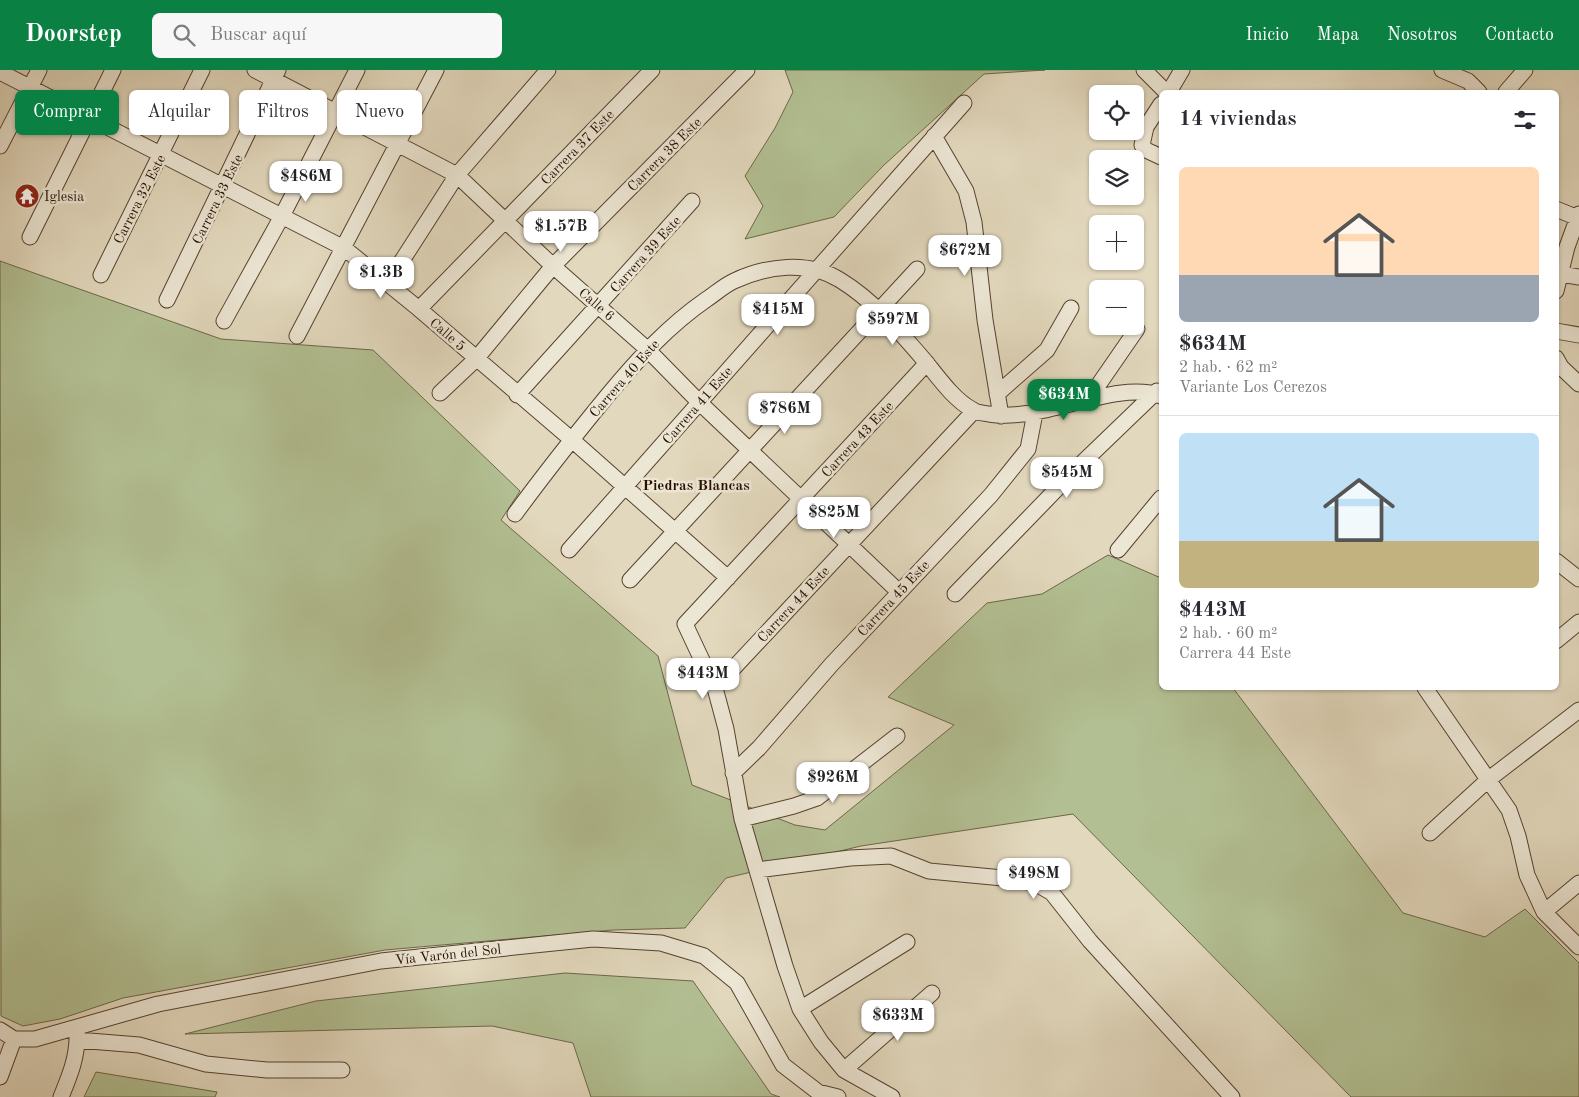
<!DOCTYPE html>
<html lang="es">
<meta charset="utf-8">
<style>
:root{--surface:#fff;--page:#f7f7f7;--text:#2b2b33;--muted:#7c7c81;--line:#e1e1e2;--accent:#0b8043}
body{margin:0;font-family:"Old Standard TT",serif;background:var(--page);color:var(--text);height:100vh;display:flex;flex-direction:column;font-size:19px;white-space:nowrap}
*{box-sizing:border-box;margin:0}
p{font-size:16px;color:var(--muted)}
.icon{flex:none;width:28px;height:28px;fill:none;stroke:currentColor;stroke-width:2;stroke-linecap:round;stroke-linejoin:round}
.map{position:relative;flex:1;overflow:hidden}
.details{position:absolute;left:1159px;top:20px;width:400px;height:600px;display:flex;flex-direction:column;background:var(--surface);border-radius:8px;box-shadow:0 1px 4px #0004}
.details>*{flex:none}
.guide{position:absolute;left:15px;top:20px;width:475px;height:45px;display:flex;gap:10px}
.buttons{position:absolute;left:1089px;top:15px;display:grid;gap:10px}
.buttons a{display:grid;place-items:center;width:55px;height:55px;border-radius:8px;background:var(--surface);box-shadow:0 1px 4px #0004;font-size:25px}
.price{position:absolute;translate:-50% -42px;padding:0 11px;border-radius:10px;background:#fff;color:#222;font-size:16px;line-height:32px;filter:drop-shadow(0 1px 2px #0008)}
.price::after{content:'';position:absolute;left:50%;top:30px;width:15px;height:11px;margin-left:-8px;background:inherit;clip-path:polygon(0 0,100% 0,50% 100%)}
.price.on{background:var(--accent);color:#fff}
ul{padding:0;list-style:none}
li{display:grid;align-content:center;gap:10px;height:265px;padding:0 20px}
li+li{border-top:1px solid var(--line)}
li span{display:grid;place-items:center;height:155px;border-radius:8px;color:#555}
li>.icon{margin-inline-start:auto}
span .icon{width:90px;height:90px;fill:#fffc;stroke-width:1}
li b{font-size:21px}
h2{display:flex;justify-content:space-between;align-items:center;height:60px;padding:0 20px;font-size:21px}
.pill{padding:0 18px;border-radius:8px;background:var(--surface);box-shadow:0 1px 4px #0004;font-size:18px;line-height:45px}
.pill.on{background:var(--accent);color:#fff}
header{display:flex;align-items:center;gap:30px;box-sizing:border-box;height:70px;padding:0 25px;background:var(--accent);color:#fff}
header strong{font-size:24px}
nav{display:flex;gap:28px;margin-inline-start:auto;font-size:18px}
.search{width:350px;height:45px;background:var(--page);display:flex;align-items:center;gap:12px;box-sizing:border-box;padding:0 18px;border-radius:8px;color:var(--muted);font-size:19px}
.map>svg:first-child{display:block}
</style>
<header>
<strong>Doorstep</strong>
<div class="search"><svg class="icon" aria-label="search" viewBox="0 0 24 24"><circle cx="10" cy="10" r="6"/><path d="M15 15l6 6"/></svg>Buscar aquí</div>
<nav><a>Inicio</a><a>Mapa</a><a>Nosotros</a><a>Contacto</a></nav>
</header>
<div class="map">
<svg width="1579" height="1027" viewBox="0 0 1579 1027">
<rect width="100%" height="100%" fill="#e2d8bd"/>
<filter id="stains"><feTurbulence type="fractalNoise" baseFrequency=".004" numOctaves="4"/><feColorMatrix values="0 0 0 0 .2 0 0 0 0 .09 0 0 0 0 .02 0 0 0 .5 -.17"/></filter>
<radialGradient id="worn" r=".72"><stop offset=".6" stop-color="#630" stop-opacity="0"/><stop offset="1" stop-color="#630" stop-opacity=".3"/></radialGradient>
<path fill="#b2bf92" stroke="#6c6749" d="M785,0h260l-61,4 -101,92 -49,51 -89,22 18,-33 -18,-30 30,-48 18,-36z
M0,191l221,78 152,11 147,141 -19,29 157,136 34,129 103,40 30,5 129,-105 -66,-28 99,-94 55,-9 66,-39 53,23v110h72l170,225 82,24 40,-28 54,54v134h-228l-278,-283 -212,32 -135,32 -41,50 -72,2 -228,20 -262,48 -63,21 -37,7 -22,-10z
M565,903l128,8 78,113 9,3h-189l-18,-54 -81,-17 -307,8 131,-33z
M96,1002l121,20 -2,5h-131z"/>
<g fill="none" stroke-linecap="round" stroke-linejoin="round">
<defs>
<path id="minor" d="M255,0l202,105 96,91 94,83 52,53 200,190
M1144,0l22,22
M1442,0l26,11 11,11
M0,2l344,176 75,61 152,130 157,139
M1169,22l13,-22
M1506,22l19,-22
M1161,34l-15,23 -4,18 4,5 15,7
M934,66l32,55 8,31 11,98 16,96
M0,76l39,-76
M1556,139l22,9
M30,167l83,-167
M1561,204l18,3
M101,205l101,-205
M387,214l70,-109 91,-105
M1556,221l11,-44 12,-33
M167,230l111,-230
M419,239l233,-239
M224,251l58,-105 75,-146
M1556,261l23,4
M297,266l139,-266
M1556,288l5,9 18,17
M440,323l36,-34 77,-93 194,-196
M997,324l50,-44 24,-42
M517,325l175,-194
M1088,330l49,-71
M515,444c30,-41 61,-80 93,-119 30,-36 60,-69 99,-96 9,-6 18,-14 27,-18 32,-15 74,-21 106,-1 33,20 60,52 85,81 13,16 29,39 48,49 4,3 11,3 16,4 53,9 126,-35 172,-18
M569,480l395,-447
M1118,480l43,-52
M1556,491l23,18
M630,510l287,-311
M955,524l123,-127 79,-76
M1556,571l23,-19
M715,618l259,-277
M1425,618l84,122 9,26 9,39 17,37 35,35
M733,703l26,-25 72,-83 160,-170 37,-46 7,-36
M742,749l52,-13 23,-8 80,-62
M1430,763l59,-54 90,-69
M757,800l93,-12 41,-2 38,15 74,7 32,5 17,10 38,48 142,156
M1544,842l35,-29
M800,939l107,-67
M0,960l14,9h21l123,-35 223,-43 212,-22 68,4 43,13 33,27 46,82 35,27 20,5
M77,970l62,5 67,19 61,6h75
M844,1000l88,-77
M0,1007l14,-38
M61,1027c9,-22 17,-41 16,-65
M892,1027l-48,-27 -23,-28 -21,-33 -15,-43 -43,-147 -16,-90 -11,-41 -30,-64 242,-261"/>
</defs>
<use href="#minor" stroke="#56412f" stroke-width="17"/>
<use href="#minor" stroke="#ece6d4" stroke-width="15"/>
</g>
<defs>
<symbol id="temple-disc" viewBox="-11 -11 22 22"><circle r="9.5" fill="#8f2418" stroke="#ece6d4"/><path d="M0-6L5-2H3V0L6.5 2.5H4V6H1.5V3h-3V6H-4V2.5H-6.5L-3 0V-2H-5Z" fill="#fff"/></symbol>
</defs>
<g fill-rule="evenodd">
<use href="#temple-disc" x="13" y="112" width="28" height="28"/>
</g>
<g text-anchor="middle" stroke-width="5" stroke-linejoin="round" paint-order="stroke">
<g font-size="14" fill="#270f00" stroke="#ece6d4">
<text transform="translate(577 77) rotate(-46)" y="5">Carrera 37 Este</text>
<text transform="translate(664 84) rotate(-45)" y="5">Carrera 38 Este</text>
<text transform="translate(139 129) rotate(-63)" y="5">Carrera 32 Este</text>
<text transform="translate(217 129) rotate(-64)" y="5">Carrera 33 Este</text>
<text transform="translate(645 184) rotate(-48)" y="5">Carrera 39 Este</text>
<text transform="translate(597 234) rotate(41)" y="5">Calle 6</text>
<text transform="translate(448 264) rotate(41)" y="5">Calle 5</text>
<text transform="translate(624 308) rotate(-49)" y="5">Carrera 40 Este</text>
<text transform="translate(697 335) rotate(-49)" y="5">Carrera 41 Este</text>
<text transform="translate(857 369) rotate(-47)" y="5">Carrera 43 Este</text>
<text transform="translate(893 528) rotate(-47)" y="5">Carrera 45 Este</text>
<text transform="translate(793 534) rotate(-47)" y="5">Carrera 44 Este</text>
<text transform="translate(448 884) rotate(-6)" y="5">Vía Varón del Sol</text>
</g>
<g font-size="14" fill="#270f00" stroke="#ece6d4" text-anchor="start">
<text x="44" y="131">Iglesia</text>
</g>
<g font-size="15" font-weight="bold" fill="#270f00" stroke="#ece6d4">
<text x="696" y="420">Piedras Blancas</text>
</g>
</g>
<rect width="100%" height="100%" filter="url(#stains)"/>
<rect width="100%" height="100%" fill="url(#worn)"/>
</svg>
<div class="buttons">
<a><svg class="icon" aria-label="locate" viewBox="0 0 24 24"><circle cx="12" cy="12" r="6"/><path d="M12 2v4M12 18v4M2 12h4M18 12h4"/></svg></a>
<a><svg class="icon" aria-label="layers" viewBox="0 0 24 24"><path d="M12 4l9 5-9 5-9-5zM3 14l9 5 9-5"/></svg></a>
<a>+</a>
<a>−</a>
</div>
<b class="price" style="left:306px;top:133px">$486M</b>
<b class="price" style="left:561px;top:183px">$1.57B</b>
<b class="price" style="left:965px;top:207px">$672M</b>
<b class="price" style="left:381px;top:229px">$1.3B</b>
<b class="price" style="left:778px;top:266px">$415M</b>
<b class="price" style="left:893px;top:276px">$597M</b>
<b class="price on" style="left:1064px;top:351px">$634M</b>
<b class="price" style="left:785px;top:365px">$786M</b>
<b class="price" style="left:1067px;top:429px">$545M</b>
<b class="price" style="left:834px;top:469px">$825M</b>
<b class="price" style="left:703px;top:630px">$443M</b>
<b class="price" style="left:833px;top:734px">$926M</b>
<b class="price" style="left:1034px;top:830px">$498M</b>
<b class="price" style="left:898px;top:972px">$633M</b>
<div class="guide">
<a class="pill on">Comprar</a>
<a class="pill">Alquilar</a>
<a class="pill">Filtros</a>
<a class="pill">Nuevo</a>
</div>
<section class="details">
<h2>14 viviendas<svg class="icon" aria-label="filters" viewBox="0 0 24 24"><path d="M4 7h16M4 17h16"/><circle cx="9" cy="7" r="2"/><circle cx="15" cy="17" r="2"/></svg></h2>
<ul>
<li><span style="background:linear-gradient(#ffd9b3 70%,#9aa5b1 0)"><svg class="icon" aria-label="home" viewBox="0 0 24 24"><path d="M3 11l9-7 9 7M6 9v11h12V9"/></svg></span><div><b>$634M</b><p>2 hab. · 62 m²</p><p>Variante Los Cerezos</p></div></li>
<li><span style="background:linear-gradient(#bfe0f5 70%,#c2b280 0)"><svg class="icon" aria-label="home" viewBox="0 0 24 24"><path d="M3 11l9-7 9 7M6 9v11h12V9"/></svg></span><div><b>$443M</b><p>2 hab. · 60 m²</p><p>Carrera 44 Este</p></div></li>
</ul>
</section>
</div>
